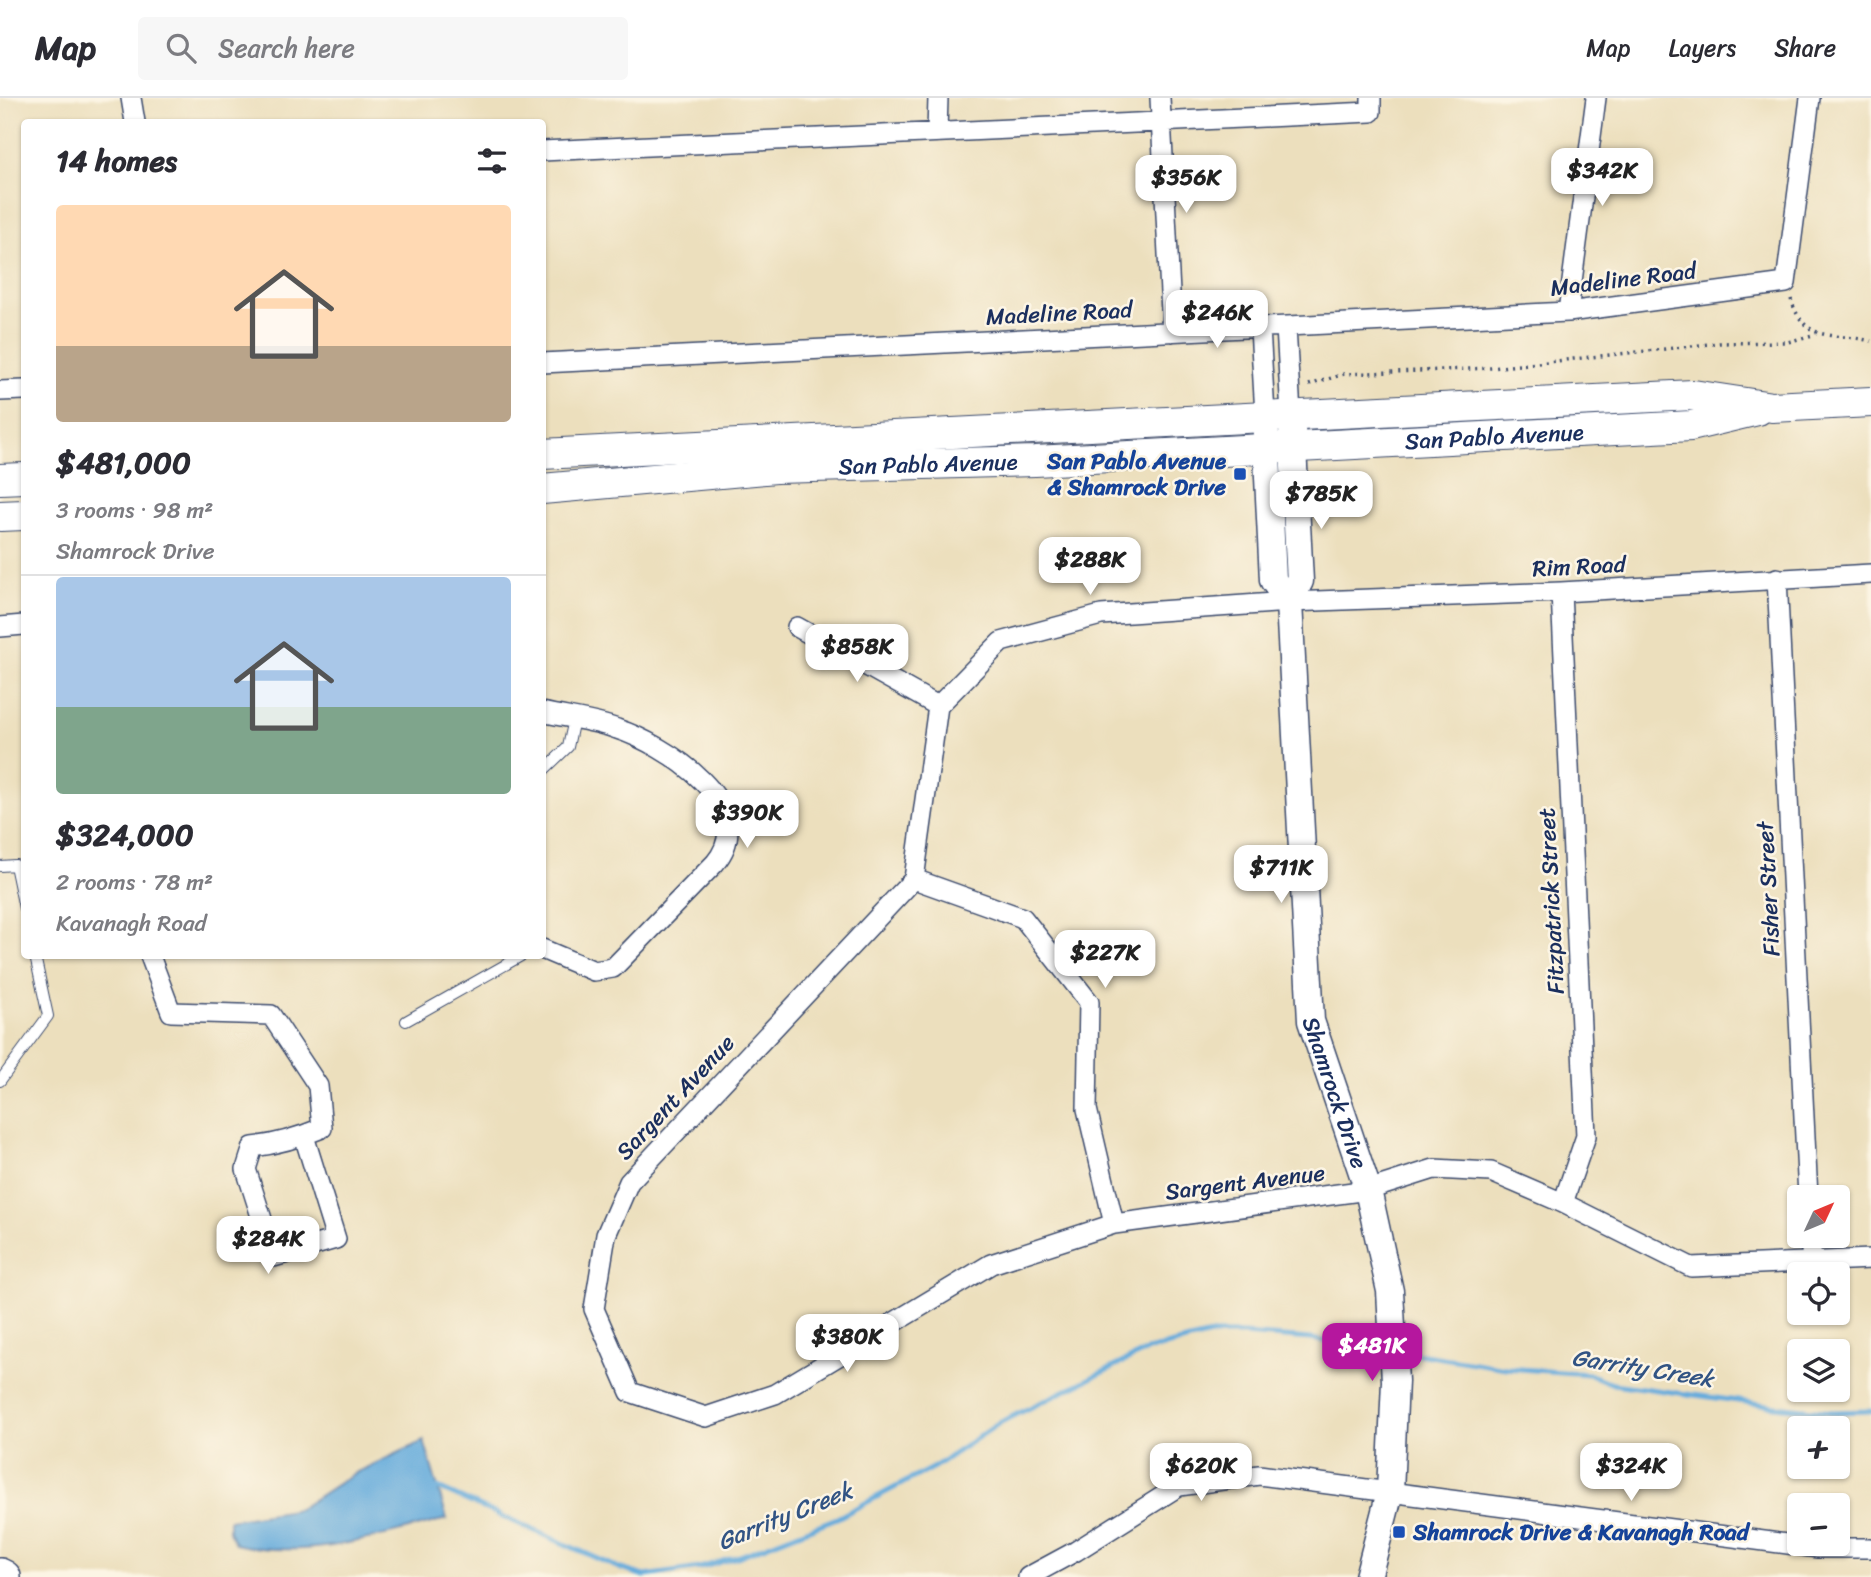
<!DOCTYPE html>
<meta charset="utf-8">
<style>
:root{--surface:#fff;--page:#f7f7f7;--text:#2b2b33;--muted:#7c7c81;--line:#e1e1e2;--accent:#b5179e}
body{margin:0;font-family:Sriracha,sans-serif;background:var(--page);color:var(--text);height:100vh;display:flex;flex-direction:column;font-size:26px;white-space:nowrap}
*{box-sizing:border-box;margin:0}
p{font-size:23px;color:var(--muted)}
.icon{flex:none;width:38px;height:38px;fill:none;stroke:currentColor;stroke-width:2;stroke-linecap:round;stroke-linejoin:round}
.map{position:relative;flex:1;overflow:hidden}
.drawer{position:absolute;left:21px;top:21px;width:525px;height:840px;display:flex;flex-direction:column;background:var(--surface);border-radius:7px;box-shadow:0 2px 5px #0004}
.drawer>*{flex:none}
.needle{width:46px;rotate:46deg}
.buttons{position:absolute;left:1787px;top:1087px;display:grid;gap:14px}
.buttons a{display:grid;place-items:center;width:63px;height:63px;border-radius:7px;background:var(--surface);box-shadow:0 2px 5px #0004;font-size:35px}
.price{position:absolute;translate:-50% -60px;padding:0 16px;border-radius:14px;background:#fff;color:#222;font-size:23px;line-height:46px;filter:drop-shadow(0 2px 4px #0008)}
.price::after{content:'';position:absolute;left:50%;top:42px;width:21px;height:16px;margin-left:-10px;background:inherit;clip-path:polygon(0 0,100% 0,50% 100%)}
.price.active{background:var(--accent);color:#fff}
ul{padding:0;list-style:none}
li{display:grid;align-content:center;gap:14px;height:371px;padding:0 35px}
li+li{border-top:2px solid var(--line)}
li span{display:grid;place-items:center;height:217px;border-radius:7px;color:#555}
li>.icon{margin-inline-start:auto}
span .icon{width:126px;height:126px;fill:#fffc;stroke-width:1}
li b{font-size:30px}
h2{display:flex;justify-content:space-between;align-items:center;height:84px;padding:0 35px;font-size:30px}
header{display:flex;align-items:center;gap:42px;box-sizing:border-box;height:98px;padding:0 35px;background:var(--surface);border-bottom:2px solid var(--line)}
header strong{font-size:33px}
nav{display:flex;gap:38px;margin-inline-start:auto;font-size:24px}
.search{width:490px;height:63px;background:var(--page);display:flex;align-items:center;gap:18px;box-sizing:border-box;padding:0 24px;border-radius:7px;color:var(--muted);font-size:26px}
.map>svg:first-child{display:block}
</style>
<header>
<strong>Map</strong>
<div class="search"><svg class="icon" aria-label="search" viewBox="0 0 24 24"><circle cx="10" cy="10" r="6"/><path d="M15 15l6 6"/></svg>Search here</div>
<nav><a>Map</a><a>Layers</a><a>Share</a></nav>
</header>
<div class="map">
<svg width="1871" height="1479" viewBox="0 0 1871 1479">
<rect width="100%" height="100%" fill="#fcf5e5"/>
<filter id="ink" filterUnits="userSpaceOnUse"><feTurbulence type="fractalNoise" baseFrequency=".0143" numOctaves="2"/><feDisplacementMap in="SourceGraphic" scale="14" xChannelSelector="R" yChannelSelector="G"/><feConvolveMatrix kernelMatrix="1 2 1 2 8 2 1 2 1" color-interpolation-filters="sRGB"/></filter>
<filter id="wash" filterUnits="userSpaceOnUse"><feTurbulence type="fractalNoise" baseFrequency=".00686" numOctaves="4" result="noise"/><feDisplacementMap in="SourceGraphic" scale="28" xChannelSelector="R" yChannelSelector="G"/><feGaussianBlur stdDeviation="1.57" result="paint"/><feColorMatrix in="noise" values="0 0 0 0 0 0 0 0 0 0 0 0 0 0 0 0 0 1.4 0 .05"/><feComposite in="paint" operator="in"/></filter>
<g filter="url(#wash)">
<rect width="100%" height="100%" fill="#ecdfbd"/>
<path fill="#66acdc" stroke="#406e9d" stroke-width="2" d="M424,1343l23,78c-69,18 -140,41 -212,25l-6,-13v-11l70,-11 54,-35z"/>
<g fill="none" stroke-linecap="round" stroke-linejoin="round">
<path stroke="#66acdc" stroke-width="5" d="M1411,1255l95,15 83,6 24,10 162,22 57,6 39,-1
M434,1392l4,-2 183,81 24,7 55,-8 40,-12 97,-38 97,-51 67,-45 147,-72 67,-16h28l67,5 67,10"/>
</g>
</g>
<g filter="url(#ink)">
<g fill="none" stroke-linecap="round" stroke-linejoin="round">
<defs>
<path id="lane" d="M542,674l26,-25 6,-28
M0,768l15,-1 9,43
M406,923l115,-65
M0,983l48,-65 -13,-60"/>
<path id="street" d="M131,0l4,24
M1160,0l12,234
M937,34l1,-34
M542,53l829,-39v-14
M1568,214l28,-214
M1286,229l5,87
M1260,230l5,87
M542,265l1026,-51 218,-29 24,-185
M0,293l24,-1
M1871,476l-310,18 -272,10 -188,13 -100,27 -63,64 -24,173 -285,303 -23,53 -12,74 36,83 76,25 69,-23 216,-130 123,-40 254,-34 66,-21 57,3 72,31 128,64 180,-8
M1777,480l31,619
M1561,494l25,544 -23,67
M0,529l24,-2
M797,529l141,79
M542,614c25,6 51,8 75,17 47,15 146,77 98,134l-102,105 -19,3 -52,-22
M914,781l109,39 66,84 -2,107 27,115
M150,858l21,56 100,3 47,71 4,42c-24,10 -44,16 -69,19l-7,22 28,88 62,-18 -32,-103
M1810,1138l2,28
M1028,1479l48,-26 103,-65 80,-11 559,73h53"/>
<g id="secondary">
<path d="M1265,317l8,165 16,22"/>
<path id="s1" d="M1292,330l8,153 -11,21 22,419 57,169 22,101 5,90 -5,111 -22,85"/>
</g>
<g id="primary">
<path d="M542,356l1151,-59 79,12 99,-5"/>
<path d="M0,381l24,-1"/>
<path id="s2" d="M542,391l234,-21 259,-7 656,-35 67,-16"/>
<path d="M0,418l24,-1"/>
</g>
<path id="highway" d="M0,1477l4,2"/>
</defs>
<use href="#lane" stroke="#3a496c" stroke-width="12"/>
<use href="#street" stroke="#3a496c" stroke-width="22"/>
<use href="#secondary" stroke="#3a496c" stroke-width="29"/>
<use href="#primary" stroke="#3a496c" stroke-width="32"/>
<use href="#highway" stroke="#3a496c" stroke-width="36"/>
<path stroke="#3a496c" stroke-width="3.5" stroke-dasharray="2 5" stroke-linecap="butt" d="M1791,201c14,46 44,33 80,42
M1309,287l35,-11 148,-6 227,-25 69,-1 28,-8"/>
<use href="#lane" stroke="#fff" stroke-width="10"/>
<use href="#street" stroke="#fff" stroke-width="19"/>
<use href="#secondary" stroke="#fff" stroke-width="26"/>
<use href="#primary" stroke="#fff" stroke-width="30"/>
<use href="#highway" stroke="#fff" stroke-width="33"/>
</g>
</g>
<g fill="#1a4fb4" stroke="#fcf5e5" stroke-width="2.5">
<rect x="1233" y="369" width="14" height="14" rx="3.5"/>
<rect x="1392" y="1427" width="14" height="14" rx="3.5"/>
</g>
<g text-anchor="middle" stroke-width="5" stroke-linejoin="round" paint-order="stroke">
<g font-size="23" fill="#1b2f5e" stroke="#fcf5e5">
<text transform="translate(1623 181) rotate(-7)" y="8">Madeline Road</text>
<text transform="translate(1059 215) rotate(-3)" y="8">Madeline Road</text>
<text dy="8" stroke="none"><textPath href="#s2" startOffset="954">San Pablo Avenue</textPath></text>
<text dy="8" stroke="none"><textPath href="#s2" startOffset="387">San Pablo Avenue</textPath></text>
<text transform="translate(1579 468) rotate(-3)" y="8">Rim Road</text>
<text transform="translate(1768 791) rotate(-93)" y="8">Fisher Street</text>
<text transform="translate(1551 803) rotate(-93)" y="8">Fitzpatrick Street</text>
<text dy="8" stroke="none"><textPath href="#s1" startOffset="672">Shamrock Drive</textPath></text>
<text transform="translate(675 999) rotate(-47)" y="8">Sargent Avenue</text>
<text transform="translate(1245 1084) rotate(-7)" y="8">Sargent Avenue</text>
</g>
<g font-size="23" font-weight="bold" fill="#164399" stroke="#fcf5e5" text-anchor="end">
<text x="1226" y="371">San Pablo Avenue<tspan x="1226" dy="26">&amp; Shamrock Drive</tspan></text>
<text x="1413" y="1442" text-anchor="start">Shamrock Drive &amp; Kavanagh Road</text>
</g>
<g font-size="24" font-style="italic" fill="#325484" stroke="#fcf5e5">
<text transform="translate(1643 1270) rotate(9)" y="8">Garrity Creek</text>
<text transform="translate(785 1418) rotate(-22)" y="8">Garrity Creek</text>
</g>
</g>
</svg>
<div class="buttons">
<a><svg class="needle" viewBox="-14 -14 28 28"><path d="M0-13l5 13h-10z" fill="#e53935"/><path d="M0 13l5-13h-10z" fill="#7c7c81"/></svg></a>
<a><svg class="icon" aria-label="locate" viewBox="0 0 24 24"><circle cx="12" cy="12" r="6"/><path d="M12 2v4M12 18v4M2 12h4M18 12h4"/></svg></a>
<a><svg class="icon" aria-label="layers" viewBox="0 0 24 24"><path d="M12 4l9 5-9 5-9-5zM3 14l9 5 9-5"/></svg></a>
<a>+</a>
<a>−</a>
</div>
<b class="price" style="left:1602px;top:110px">$342K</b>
<b class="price" style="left:1186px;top:117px">$356K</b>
<b class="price" style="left:1217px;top:252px">$246K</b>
<b class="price" style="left:1321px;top:433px">$785K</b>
<b class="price" style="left:1090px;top:499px">$288K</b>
<b class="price" style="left:857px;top:586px">$858K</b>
<b class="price" style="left:747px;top:752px">$390K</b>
<b class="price" style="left:1281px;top:807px">$711K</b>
<b class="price" style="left:1105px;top:892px">$227K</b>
<b class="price" style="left:268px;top:1178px">$284K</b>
<b class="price" style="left:847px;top:1276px">$380K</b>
<b class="price active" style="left:1372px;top:1285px">$481K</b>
<b class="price" style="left:1201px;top:1405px">$620K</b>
<b class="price" style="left:1631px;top:1405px">$324K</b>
<section class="drawer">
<h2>14 homes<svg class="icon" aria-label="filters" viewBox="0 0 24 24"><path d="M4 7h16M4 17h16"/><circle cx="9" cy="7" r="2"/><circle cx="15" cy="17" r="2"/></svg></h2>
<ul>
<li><span style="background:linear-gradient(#ffd9b3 65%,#b9a48a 0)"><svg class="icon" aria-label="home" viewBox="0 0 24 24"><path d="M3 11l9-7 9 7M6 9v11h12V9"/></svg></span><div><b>$481,000</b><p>3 rooms · 98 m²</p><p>Shamrock Drive</p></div></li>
<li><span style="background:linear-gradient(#a9c7e8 60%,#7fa58c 0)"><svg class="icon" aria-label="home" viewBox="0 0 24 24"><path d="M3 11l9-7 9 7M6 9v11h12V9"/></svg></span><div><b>$324,000</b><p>2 rooms · 78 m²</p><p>Kavanagh Road</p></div></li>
</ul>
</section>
</div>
